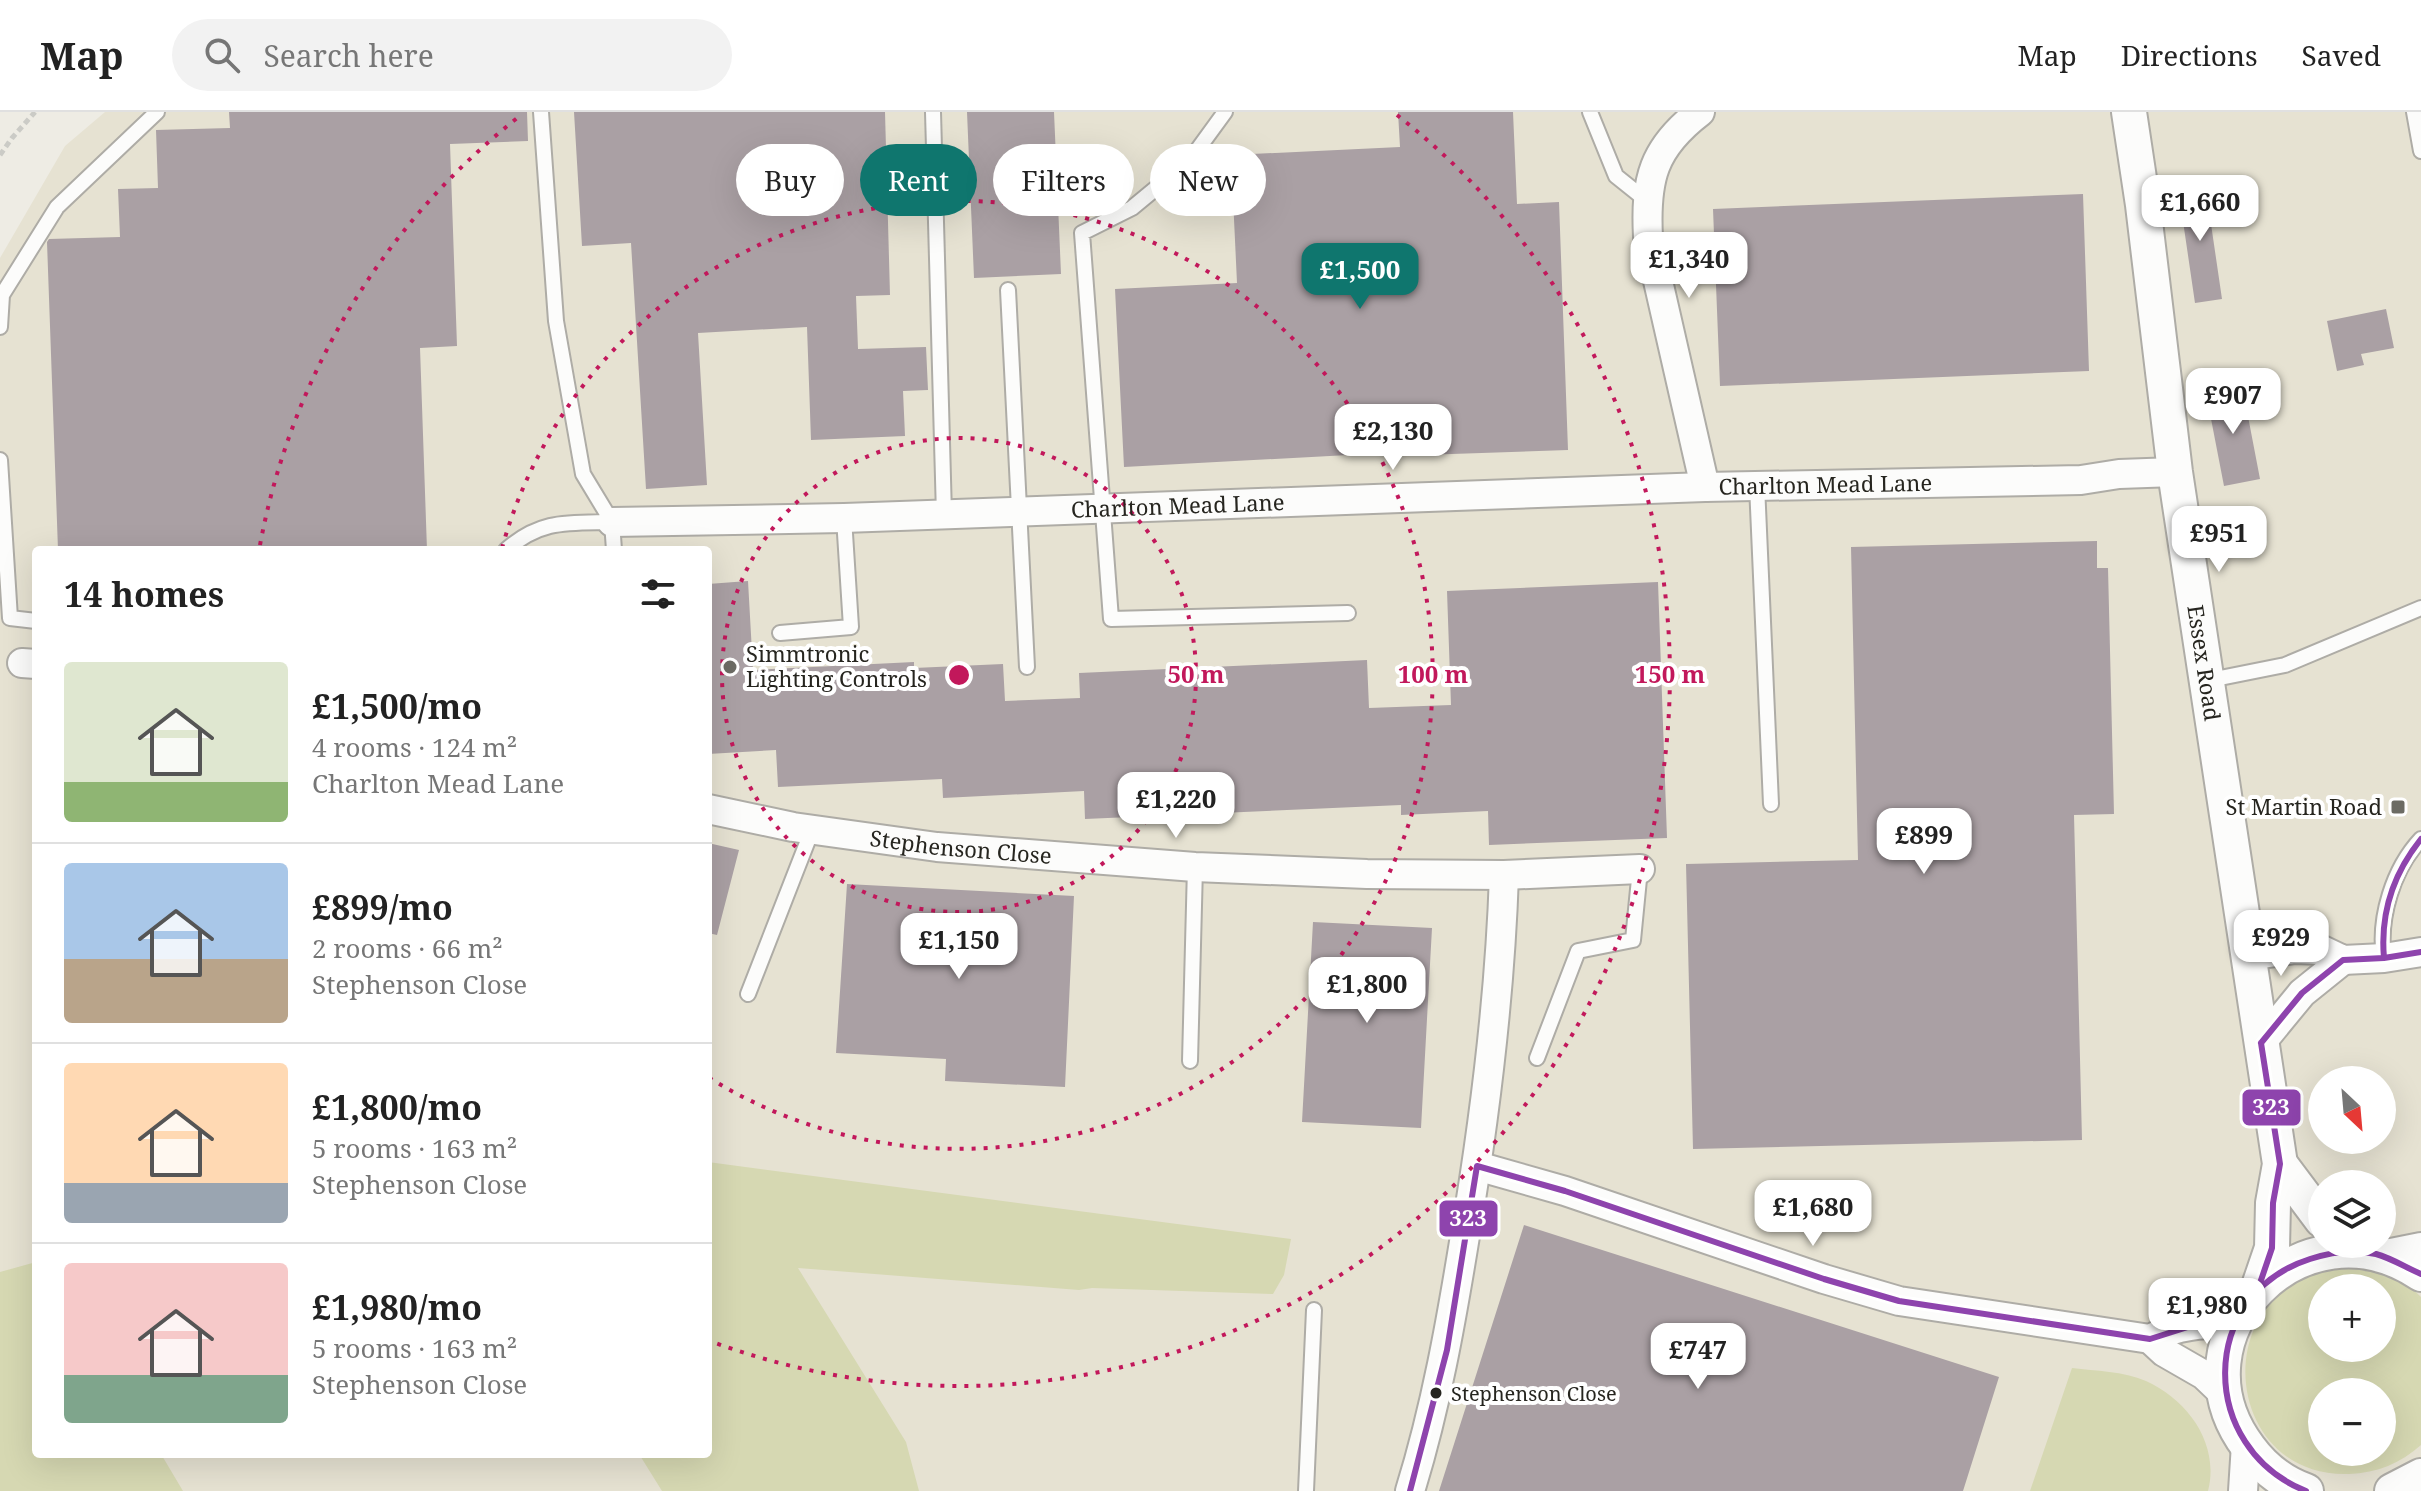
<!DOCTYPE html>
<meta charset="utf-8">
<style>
:root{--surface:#fff;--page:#f2f2f2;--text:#222;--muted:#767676;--line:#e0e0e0;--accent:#0f766e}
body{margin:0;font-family:"Noto Serif",serif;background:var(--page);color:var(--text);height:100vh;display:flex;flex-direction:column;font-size:30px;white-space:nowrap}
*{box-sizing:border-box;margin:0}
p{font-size:26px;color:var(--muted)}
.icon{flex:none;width:44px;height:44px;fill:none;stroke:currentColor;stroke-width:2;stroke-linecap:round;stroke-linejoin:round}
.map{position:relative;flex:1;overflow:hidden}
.panel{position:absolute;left:32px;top:434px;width:680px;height:912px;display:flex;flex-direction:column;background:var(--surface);border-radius:8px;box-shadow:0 8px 32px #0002}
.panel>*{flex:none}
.hud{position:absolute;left:736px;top:32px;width:760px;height:72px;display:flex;gap:16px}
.needle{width:52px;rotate:154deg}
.fabs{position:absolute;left:2308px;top:954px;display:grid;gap:16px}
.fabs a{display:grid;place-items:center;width:88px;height:88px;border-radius:50%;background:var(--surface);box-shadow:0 8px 32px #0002;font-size:40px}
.price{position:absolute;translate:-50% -68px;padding:0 18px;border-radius:16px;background:#fff;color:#222;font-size:26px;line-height:52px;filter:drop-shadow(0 2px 4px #0008)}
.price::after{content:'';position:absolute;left:50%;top:48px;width:24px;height:18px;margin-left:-12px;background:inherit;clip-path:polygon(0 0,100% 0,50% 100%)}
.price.on{background:var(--accent);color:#fff}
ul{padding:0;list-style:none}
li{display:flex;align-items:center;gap:24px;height:200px;padding:0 32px}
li+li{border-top:2px solid var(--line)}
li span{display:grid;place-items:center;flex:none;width:224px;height:160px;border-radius:8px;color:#555}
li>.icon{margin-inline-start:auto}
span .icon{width:96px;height:96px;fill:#fffc;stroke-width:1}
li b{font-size:34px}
h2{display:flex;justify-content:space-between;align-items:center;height:96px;padding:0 32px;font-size:34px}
.pill{padding:0 28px;border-radius:36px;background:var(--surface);box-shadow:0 8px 32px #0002;font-size:28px;line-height:72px}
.pill.on{background:var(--accent);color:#fff}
header{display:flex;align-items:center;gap:48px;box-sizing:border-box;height:112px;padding:0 40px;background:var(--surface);border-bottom:2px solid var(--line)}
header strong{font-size:38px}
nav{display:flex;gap:44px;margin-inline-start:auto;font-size:28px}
.search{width:560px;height:72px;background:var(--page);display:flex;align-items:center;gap:20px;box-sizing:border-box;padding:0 28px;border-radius:44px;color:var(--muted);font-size:30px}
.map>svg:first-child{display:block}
</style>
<header>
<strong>Map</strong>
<div class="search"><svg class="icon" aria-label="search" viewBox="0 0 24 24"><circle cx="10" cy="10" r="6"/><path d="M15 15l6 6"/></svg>Search here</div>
<nav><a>Map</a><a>Directions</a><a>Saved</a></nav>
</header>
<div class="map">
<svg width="2421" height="1379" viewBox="0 0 2421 1379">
<rect width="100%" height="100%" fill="#eeece4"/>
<path fill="#e6e2d2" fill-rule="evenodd" d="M105,0h2316v1379h-2347l-24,-37h658v-904h-672v881l-36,-57v-1116l65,-112zM2322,968h60v60h-60zM2322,1072h60v60h-60zM2322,1176h60v60h-60zM2322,1280h60v60h-60z"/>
<path fill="#d6d8b2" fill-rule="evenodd" d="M708,1050l583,77 -7,36 -11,19 -181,-6 -13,2 -281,-22 108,174 13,49h-257l-23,-37h69z
M36,1150v192h125l22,37h-183v-219z
M2357,1155c24,5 47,12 64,30v148c-20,18 -44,28 -72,29 -132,5 -147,-203 8,-207zM2322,1176h60v60h-60zM2322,1280h60v60h-60z
M2072,1256c24,3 51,3 74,13 42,19 74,63 62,110h-178z"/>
<path fill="#aaa0a4" d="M229,0h298l1,29 -78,3 7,202 -37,2 7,202h-369l-11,-308 2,-3 71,-2 -2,-48 40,-1 -2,-58 74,-2z
M574,0h311l5,183 -34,1 2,53 68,-2 2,43 -25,1 2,45 -94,4 -4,-113 -109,6 9,152 -61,4 -15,-246 -49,3z
M967,0h87l7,162 -87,4z
M1398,0h115l4,92 42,-2 9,248 -146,5v-4l-298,16 -9,-178 122,-6 -6,-128 169,-8z
M2205,71l17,116 -27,4 -17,-116z
M2083,82l6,177 -369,15 -7,-177z
M2386,197l8,39 -33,6 3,11 -27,6 -10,-50z
M2242,273l18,94 -36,7 -18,-93z
M2097,429v27h11l6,246 -40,1 8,325 -389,9 -7,-285 172,-4 -7,-313z
M748,469l5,89 161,-8v6l89,-4 2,37 75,-3 -1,-25 288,-13 2,48 82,-3 -4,-114 211,-9 9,256 -178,7 -1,-34 -87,4v-10l-316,14 -1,-28 -141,7 -1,-19 -164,8 -2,-37 -68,4v-170z
M708,731l31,7 -22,85 -9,-2z
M847,772l227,12 -9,191 -120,-6 1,-22 -110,-6z
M1313,810l119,6 -11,200 -119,-6z
M1524,1113l475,152 -36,114h-524z"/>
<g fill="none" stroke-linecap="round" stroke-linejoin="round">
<defs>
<path id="service" d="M541,0l15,209 27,153 29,48 2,28
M933,0l11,403
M1225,0l-35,48 -58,48 -50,25 29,386 237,-6
M1590,0l26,64 30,24
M2414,0l7,39
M1008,178l19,377
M0,215l2,-32 55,-88 100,-95
M0,348l10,158 26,3
M1757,373l14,319
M506,438c35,-31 63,-27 106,-28
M780,521l71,-6 -7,-109
M2205,569l80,-16 136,-57
M2384,846c-6,-40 9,-89 37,-119
M748,882l64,-164
M1537,946l41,-107 55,-11 7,-71
M1190,949l5,-194
M1306,1379l8,-181"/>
<g id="minor">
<path d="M1700,0c-47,36 -55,67 -52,125l57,250"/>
<path id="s1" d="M612,410l232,-4 861,-31 376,-7 38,-6 56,-2"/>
<path d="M22,551l14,1"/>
<path id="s2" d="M708,697l85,18 144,20 258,20 172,7 137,1 136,-6"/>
<path d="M2249,844l46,-7 27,1 21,10 41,-2 37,-6"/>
<path d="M2261,931l41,-50 41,-33"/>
<path d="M1477,1054l88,25 259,88 75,22 251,38c27,-14 54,-16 84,-15"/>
<path d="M2381,1143l40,-8"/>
<path d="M2150,1227l14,13 40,23 21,20"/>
<path d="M1410,1379c26,-84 41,-169 55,-255 20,-119 35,-240 39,-361"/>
<path d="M2243,1379l3,-47"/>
</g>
<g id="tertiary">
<path id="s3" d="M2129,0l14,93 32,267 105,692 -7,39 -1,45 -14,41"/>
<path d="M2280,1052l42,56"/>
<path d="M2306,1379c-23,-8 -43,-24 -57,-43 -85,-112 54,-254 172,-174"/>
<path d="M2392,1379l29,-15"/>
</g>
</defs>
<use href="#service" stroke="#aeaca6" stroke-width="18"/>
<use href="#minor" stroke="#aeaca6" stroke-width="32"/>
<use href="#tertiary" stroke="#aeaca6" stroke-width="38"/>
<path stroke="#cbcbc6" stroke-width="5" stroke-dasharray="6 4" stroke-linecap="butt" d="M0,43l12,-17 23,-26"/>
<use href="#service" stroke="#fcfcfb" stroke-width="14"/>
<use href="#minor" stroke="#fcfcfb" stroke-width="28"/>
<use href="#tertiary" stroke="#fcfcfb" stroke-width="34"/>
<defs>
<path id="bus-1" d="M2384,846c-4,-45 9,-84 37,-119
M2261,931l41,-50 41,-33 41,-2 37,-6
M2258,1177l14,-41 1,-45 7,-39 -19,-121
M1410,1379l37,-141 30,-184 88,25 259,88 75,22 251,38 41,-13 43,-2
M2306,1379c-108,-43 -109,-196 4,-232 21,-7 45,-10 66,-5 15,4 31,14 45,20"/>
</defs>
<use href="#bus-1" stroke="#fff" stroke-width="12"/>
<use href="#bus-1" stroke="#8e44ad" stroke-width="6"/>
</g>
<g fill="none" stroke="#c2185b" stroke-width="4" stroke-dasharray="4 8">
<circle cx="959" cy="563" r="237"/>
<path d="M502 436A474 474 0 1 1 711 967"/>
<path d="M260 433A711 711 0 0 1 521 3M1397 3A711 711 0 0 1 710 1229"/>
</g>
<g fill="#6c6b64" stroke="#fff" stroke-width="3">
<circle cx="730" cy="555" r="8"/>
<rect x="2390" y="687" width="16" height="16" rx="4"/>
</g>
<circle fill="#26251f" stroke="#fff" stroke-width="3" cx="1436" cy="1281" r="7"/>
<g text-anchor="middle" stroke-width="8" stroke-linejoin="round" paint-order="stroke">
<g font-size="20" fill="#26251f" stroke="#fff" text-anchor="start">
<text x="1451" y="1289">Stephenson Close</text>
</g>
<g font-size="22" fill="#26251f" stroke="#fff">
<text dy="8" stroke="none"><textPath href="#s1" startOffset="1214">Charlton Mead Lane</textPath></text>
<text dy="8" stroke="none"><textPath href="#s1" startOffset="566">Charlton Mead Lane</textPath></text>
<text dy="8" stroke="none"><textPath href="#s3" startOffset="556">Essex Road</textPath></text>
<text dy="8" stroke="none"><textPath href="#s2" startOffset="256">Stephenson Close</textPath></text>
</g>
<g font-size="22" fill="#26251f" stroke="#fff" text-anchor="start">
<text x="746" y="550">Simmtronic<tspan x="746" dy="25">Lighting Controls</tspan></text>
<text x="2382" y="703" text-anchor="end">St Martin Road</text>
</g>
</g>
<circle cx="959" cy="563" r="12" fill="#c2185b" stroke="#fff" stroke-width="4"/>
<g font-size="24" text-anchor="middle" font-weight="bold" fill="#c2185b" stroke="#fff" stroke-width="8" stroke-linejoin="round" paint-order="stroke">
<text x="1196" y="571">50 m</text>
<text x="1433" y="571">100 m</text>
<text x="1670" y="571">150 m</text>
</g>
<g stroke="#fff" stroke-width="3">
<rect x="2241" y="976" width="61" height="39" rx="8" fill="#8e44ad"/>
<rect x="1438" y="1087" width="61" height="39" rx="8" fill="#8e44ad"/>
</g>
<g font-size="22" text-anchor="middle" font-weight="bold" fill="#fff">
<text x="2271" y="1003">323</text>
<text x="1468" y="1114">323</text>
</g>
</svg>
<div class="fabs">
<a><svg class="needle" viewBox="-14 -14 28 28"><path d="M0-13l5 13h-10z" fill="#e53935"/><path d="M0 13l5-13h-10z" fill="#767676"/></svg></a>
<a><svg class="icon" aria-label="layers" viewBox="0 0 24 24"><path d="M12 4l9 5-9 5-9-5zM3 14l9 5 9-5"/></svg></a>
<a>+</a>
<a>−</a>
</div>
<b class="price" style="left:2200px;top:131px">£1,660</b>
<b class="price" style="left:1689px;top:188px">£1,340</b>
<b class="price on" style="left:1360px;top:199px">£1,500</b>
<b class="price" style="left:2233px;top:324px">£907</b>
<b class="price" style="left:1393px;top:360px">£2,130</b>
<b class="price" style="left:2219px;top:462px">£951</b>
<b class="price" style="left:1176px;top:728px">£1,220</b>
<b class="price" style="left:1924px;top:764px">£899</b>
<b class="price" style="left:2281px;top:866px">£929</b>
<b class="price" style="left:959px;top:869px">£1,150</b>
<b class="price" style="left:1367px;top:913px">£1,800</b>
<b class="price" style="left:1813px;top:1136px">£1,680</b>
<b class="price" style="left:2207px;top:1234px">£1,980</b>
<b class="price" style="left:1698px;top:1279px">£747</b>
<div class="hud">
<a class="pill">Buy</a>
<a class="pill on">Rent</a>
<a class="pill">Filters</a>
<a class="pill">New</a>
</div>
<section class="panel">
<h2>14 homes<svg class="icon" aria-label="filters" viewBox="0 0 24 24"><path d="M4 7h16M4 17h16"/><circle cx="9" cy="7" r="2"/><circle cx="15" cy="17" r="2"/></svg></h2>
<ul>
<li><span style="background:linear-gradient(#dfe7d0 75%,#8fb573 0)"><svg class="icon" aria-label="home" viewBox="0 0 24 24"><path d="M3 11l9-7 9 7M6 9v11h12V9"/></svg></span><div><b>£1,500/mo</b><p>4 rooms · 124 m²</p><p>Charlton Mead Lane</p></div></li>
<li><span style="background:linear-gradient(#a9c7e8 60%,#b9a48a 0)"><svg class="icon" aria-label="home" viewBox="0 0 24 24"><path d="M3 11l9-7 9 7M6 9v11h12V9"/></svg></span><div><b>£899/mo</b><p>2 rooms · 66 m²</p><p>Stephenson Close</p></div></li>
<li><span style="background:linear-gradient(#ffd9b3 75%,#9aa5b1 0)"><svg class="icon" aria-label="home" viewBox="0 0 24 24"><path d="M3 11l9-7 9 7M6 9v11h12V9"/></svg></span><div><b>£1,800/mo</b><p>5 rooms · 163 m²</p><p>Stephenson Close</p></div></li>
<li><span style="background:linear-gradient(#f6c9c9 70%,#7fa58c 0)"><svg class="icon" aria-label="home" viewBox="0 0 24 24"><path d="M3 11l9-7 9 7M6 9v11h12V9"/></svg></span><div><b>£1,980/mo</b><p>5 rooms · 163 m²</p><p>Stephenson Close</p></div></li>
</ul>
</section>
</div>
